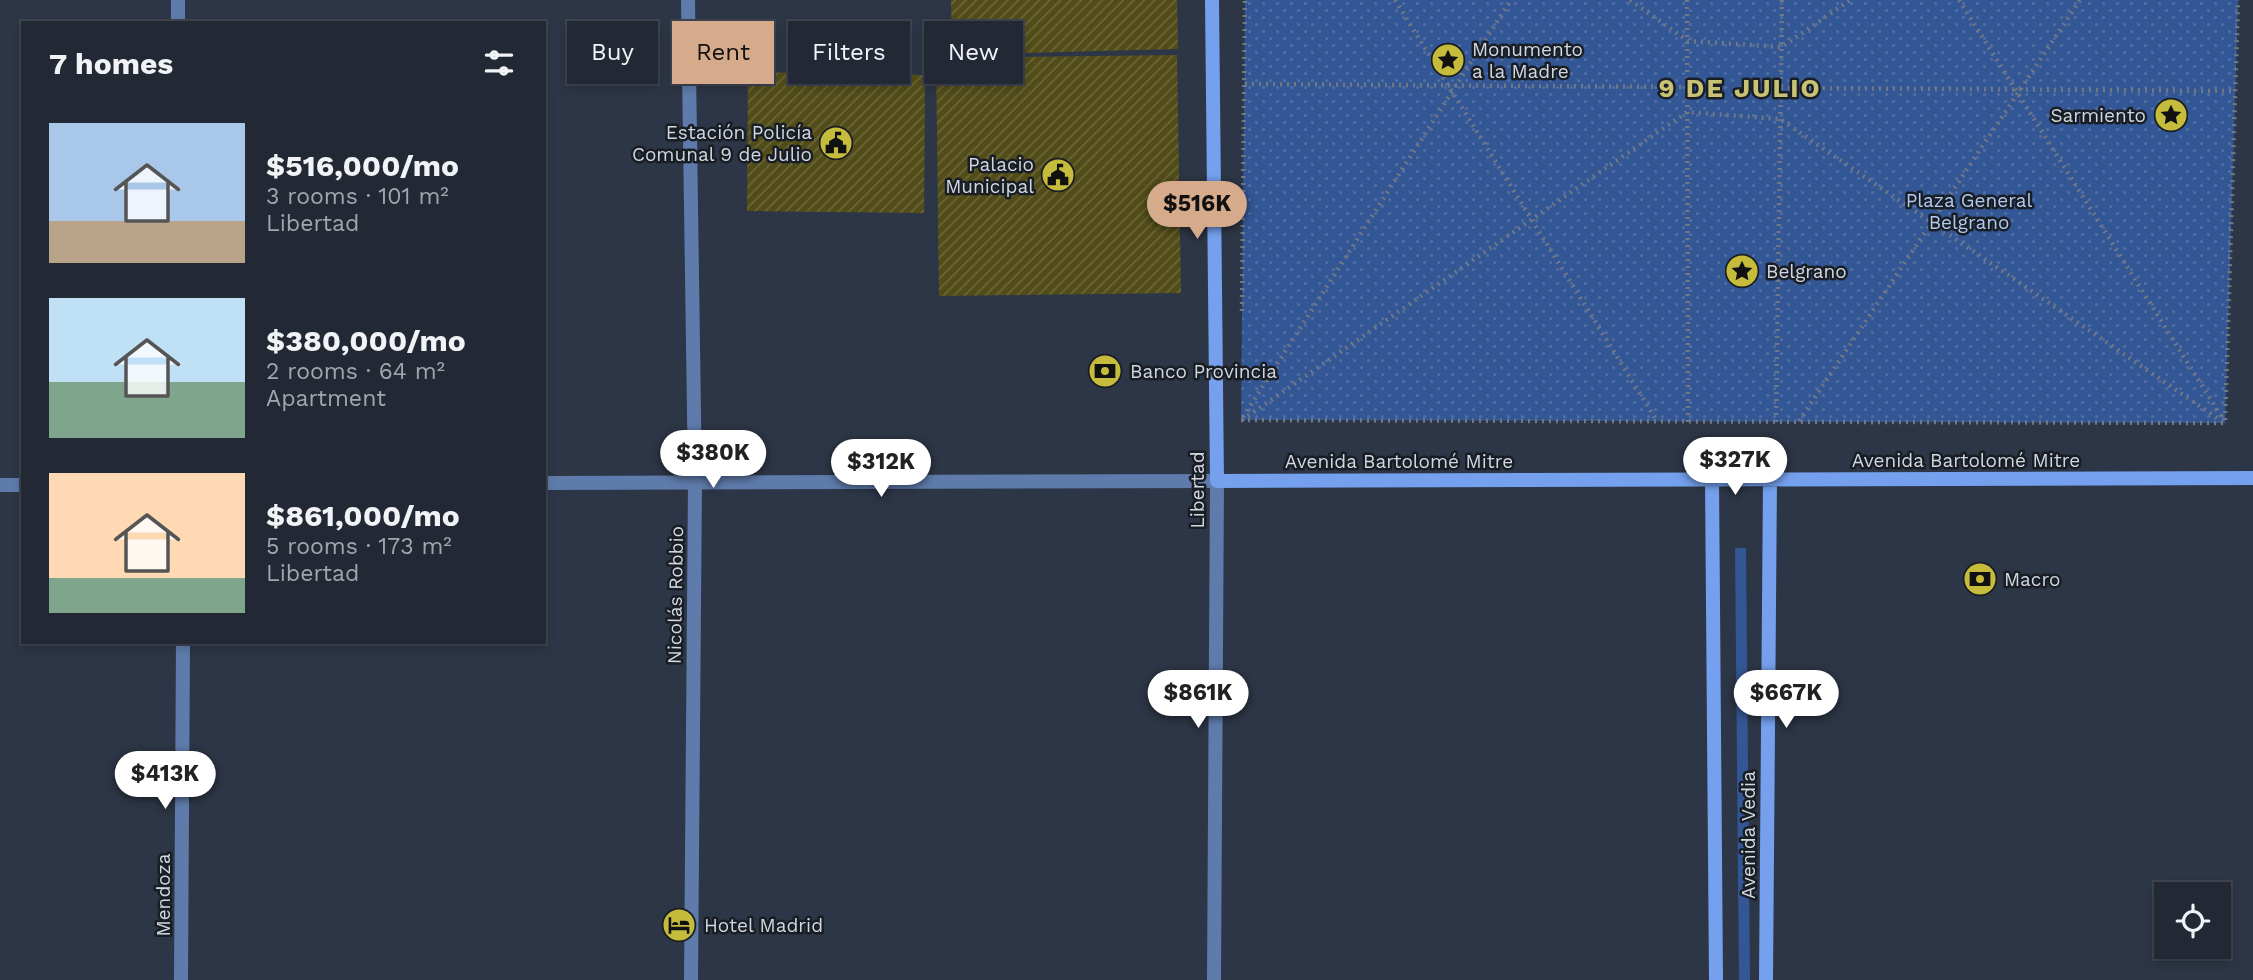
<!DOCTYPE html>
<meta charset="utf-8">
<style>
:root{--surface:#222834;--page:#2e3440;--text:#f1f3f6;--muted:#a2a6ac;--line:#3f444f;--accent:#d6ab8b}
body{margin:0;font-family:"Work Sans",sans-serif;background:var(--page);color:var(--text);height:100vh;display:flex;flex-direction:column;font-size:26px;white-space:nowrap}
*{box-sizing:border-box;margin:0}
p{font-size:23px;color:var(--muted)}
.icon{flex:none;width:38px;height:38px;fill:none;stroke:currentColor;stroke-width:2;stroke-linecap:round;stroke-linejoin:round}
.map{position:relative;flex:1;overflow:hidden}
.side{position:absolute;left:21px;top:21px;width:525px;height:623px;display:flex;flex-direction:column;background:var(--surface);border-radius:0px;box-shadow:0 4px 10px #0003,0 0 0 2px var(--line)}
.side>*{flex:none}
.guide{position:absolute;left:567px;top:21px;width:665px;height:63px;display:flex;gap:14px}
.controls{position:absolute;left:2154px;top:882px;display:grid;gap:14px}
.controls a{display:grid;place-items:center;width:77px;height:77px;border-radius:0px;background:var(--surface);box-shadow:0 4px 10px #0003,0 0 0 2px var(--line);font-size:35px}
.price{position:absolute;translate:-50% -60px;padding:0 16px;border-radius:24px;background:#fff;color:#222;font-size:23px;line-height:46px;filter:drop-shadow(0 2px 4px #0008)}
.price::after{content:'';position:absolute;left:50%;top:42px;width:21px;height:16px;margin-left:-10px;background:inherit;clip-path:polygon(0 0,100% 0,50% 100%)}
.price.on{background:var(--accent);color:#111}
ul{padding:0;list-style:none}
li{display:flex;align-items:center;gap:21px;height:175px;padding:0 28px}
li span{display:grid;place-items:center;flex:none;width:196px;height:140px;border-radius:0px;color:#555}
li>.icon{margin-inline-start:auto}
span .icon{width:84px;height:84px;fill:#fffc;stroke-width:1}
li b{font-size:30px}
h2{display:flex;justify-content:space-between;align-items:center;height:84px;padding:0 28px;font-size:30px}
.tag{padding:0 24px;border-radius:0px;background:var(--surface);box-shadow:0 4px 10px #0003,0 0 0 2px var(--line);font-size:24px;line-height:63px}
.tag.on{background:var(--accent);color:#111}
.map>svg:first-child{display:block}
</style>
<div class="map">
<svg width="2253" height="980" viewBox="0 0 2253 980">
<defs>
<pattern id="park-dots" width="8" height="8" patternUnits="userSpaceOnUse" patternTransform="scale(1.75)"><rect width="8" height="8" fill="#335695"/><path d="M2 2h.1M6 6h.1" fill="none" stroke="#506ea4" stroke-width="1.8" stroke-linecap="round"/></pattern>
<pattern id="building-hatch" width="6" height="6" patternUnits="userSpaceOnUse" patternTransform="scale(1.75)"><rect width="6" height="6" fill="#524d18"/><path d="M-1 1l2-2M0 6l6-6M5 7l2-2" fill="none" stroke="#6a6639"/></pattern>
</defs>
<rect width="100%" height="100%" fill="#2d3646"/>
<path fill="#335695" d="M1735,548h11l4,432h-11z"/>
<path fill="url(#park-dots)" d="M1245,0h993l-13,423 -984,-3z"/>
<path fill="url(#building-hatch)" d="M951,0h226l1,49 -226,6z
M1177,55l4,238 -242,3 -3,-238z
M748,72l177,3 -1,138 -177,-2z"/>
<g fill="none" stroke-linecap="round" stroke-linejoin="round">
<path stroke="#707885" stroke-width="4.5" stroke-dasharray="2 5" stroke-linecap="butt" d="M1395,0l262,421
M1630,0l58,41 94,6 68,-47
M1687,0l1,422
M1959,0l264,419
M1245,84l443,3
M1781,88l455,3
M1242,311l3,-311
M1243,417l268,-417
M1241,420l984,3 13,-423
M1242,420l445,-308 93,7 443,303
M1799,421l281,-421
M1776,422l6,-422"/>
<path stroke="#5e7bab" stroke-width="14" d="M178,0v23
M688,0l7,482 -4,498
M181,980l2,-338
M1214,980l3,-499"/>
<path stroke="#5e7bab" stroke-width="14" d="M544,483l673,-2
M0,485h23"/>
<path stroke="#74a0ed" stroke-width="14" d="M1212,0l5,481 1036,-3
M1712,479l4,501
M1766,980l4,-501"/>
</g>
<defs>
<symbol id="sight-disc" viewBox="-11 -11 22 22"><circle r="9.5" fill="#c6bc3c" stroke="#191d24"/><path d="M0-6L1.8-2.2L6-1.7L2.9 1.2L3.7 5.4L0 3.3L-3.7 5.4L-2.9 1.2L-6-1.7L-1.8-2.2Z" fill="#111"/></symbol>
<symbol id="civic-disc" viewBox="-11 -11 22 22"><circle r="9.5" fill="#c6bc3c" stroke="#191d24"/><path d="M-.6-6.5H3V-4.5H.6V-3L4-1V1h2V6H-6V1h2V-1L-.6-3ZM-1.2 2.5V6h2.4V2.5Z" fill="#111"/></symbol>
<symbol id="bank-disc" viewBox="-11 -11 22 22"><circle r="9.5" fill="#c6bc3c" stroke="#191d24"/><path d="M-6-4H6V4H-6ZM0-2.3a2.3 2.3 0 1 0 0 4.6a2.3 2.3 0 1 0 0-4.6Z" fill="#111"/></symbol>
<symbol id="hotel-disc" viewBox="-11 -11 22 22"><circle r="9.5" fill="#c6bc3c" stroke="#191d24"/><path d="M-6-4.5h1.5V1H6V5H4.5V3h-9V5H-6ZM-4 0a1.8 1.8 0 1 1 3.6 0ZM.5 0V-2.5h3Q6-2.5 6 0Z" fill="#111"/></symbol>
</defs>
<g fill-rule="evenodd">
<use href="#sight-disc" x="1429" y="41" width="38" height="38"/>
<use href="#sight-disc" x="2152" y="96" width="38" height="38"/>
<use href="#civic-disc" x="817" y="124" width="38" height="38"/>
<use href="#civic-disc" x="1039" y="156" width="38" height="38"/>
<use href="#sight-disc" x="1723" y="252" width="38" height="38"/>
<use href="#bank-disc" x="1086" y="352" width="38" height="38"/>
<use href="#bank-disc" x="1961" y="560" width="38" height="38"/>
<use href="#hotel-disc" x="660" y="906" width="38" height="38"/>
</g>
<g text-anchor="middle" stroke-width="5" stroke-linejoin="round" paint-order="stroke">
<g font-size="19" fill="#d1d7e1" stroke="#191d24" text-anchor="start">
<text x="1472" y="56">Monumento<tspan x="1472" dy="22">a la Madre</tspan></text>
<text x="2146" y="122" text-anchor="end">Sarmiento</text>
<text x="812" y="139" text-anchor="end">Estación Policía<tspan x="812" dy="22">Comunal 9 de Julio</tspan></text>
<text x="1034" y="171" text-anchor="end">Palacio<tspan x="1034" dy="22">Municipal</tspan></text>
<text x="1766" y="278">Belgrano</text>
<text x="1130" y="378">Banco Provincia</text>
<text x="2004" y="586">Macro</text>
<text x="704" y="932">Hotel Madrid</text>
</g>
<g font-size="19" fill="#b2c9f0" stroke="#191d24">
<text x="1969" y="207">Plaza General<tspan x="1969" dy="22">Belgrano</tspan></text>
</g>
<g font-size="19" fill="#d1d7e1" stroke="#191d24">
<text x="1966" y="467">Avenida Bartolomé Mitre</text>
<text x="1399" y="468">Avenida Bartolomé Mitre</text>
<text transform="translate(1197 490) rotate(-90)" y="7">Libertad</text>
<text transform="translate(675 595) rotate(-89)" y="7">Nicolás Robbio</text>
<text transform="translate(1748 835) rotate(-90)" y="7">Avenida Vedia</text>
<text transform="translate(163 895) rotate(-90)" y="7">Mendoza</text>
</g>
<g font-size="26" font-weight="bold" letter-spacing="2" fill="#c8c274" stroke="#191d24">
<text x="1740" y="97">9 DE JULIO</text>
</g>
</g>
</svg>
<div class="controls">
<a><svg class="icon" aria-label="locate" viewBox="0 0 24 24"><circle cx="12" cy="12" r="6"/><path d="M12 2v4M12 18v4M2 12h4M18 12h4"/></svg></a>
</div>
<b class="price on" style="left:1197px;top:241px">$516K</b>
<b class="price" style="left:713px;top:490px">$380K</b>
<b class="price" style="left:1735px;top:497px">$327K</b>
<b class="price" style="left:881px;top:499px">$312K</b>
<b class="price" style="left:1198px;top:730px">$861K</b>
<b class="price" style="left:1786px;top:730px">$667K</b>
<b class="price" style="left:165px;top:811px">$413K</b>
<div class="guide">
<a class="tag">Buy</a>
<a class="tag on">Rent</a>
<a class="tag">Filters</a>
<a class="tag">New</a>
</div>
<section class="side">
<h2>7 homes<svg class="icon" aria-label="filters" viewBox="0 0 24 24"><path d="M4 7h16M4 17h16"/><circle cx="9" cy="7" r="2"/><circle cx="15" cy="17" r="2"/></svg></h2>
<ul>
<li><span style="background:linear-gradient(#a9c7e8 70%,#b9a48a 0)"><svg class="icon" aria-label="home" viewBox="0 0 24 24"><path d="M3 11l9-7 9 7M6 9v11h12V9"/></svg></span><div><b>$516,000/mo</b><p>3 rooms · 101 m²</p><p>Libertad</p></div></li>
<li><span style="background:linear-gradient(#bfe0f5 60%,#7fa58c 0)"><svg class="icon" aria-label="home" viewBox="0 0 24 24"><path d="M3 11l9-7 9 7M6 9v11h12V9"/></svg></span><div><b>$380,000/mo</b><p>2 rooms · 64 m²</p><p>Apartment</p></div></li>
<li><span style="background:linear-gradient(#ffd9b3 75%,#7fa58c 0)"><svg class="icon" aria-label="home" viewBox="0 0 24 24"><path d="M3 11l9-7 9 7M6 9v11h12V9"/></svg></span><div><b>$861,000/mo</b><p>5 rooms · 173 m²</p><p>Libertad</p></div></li>
</ul>
</section>
</div>
